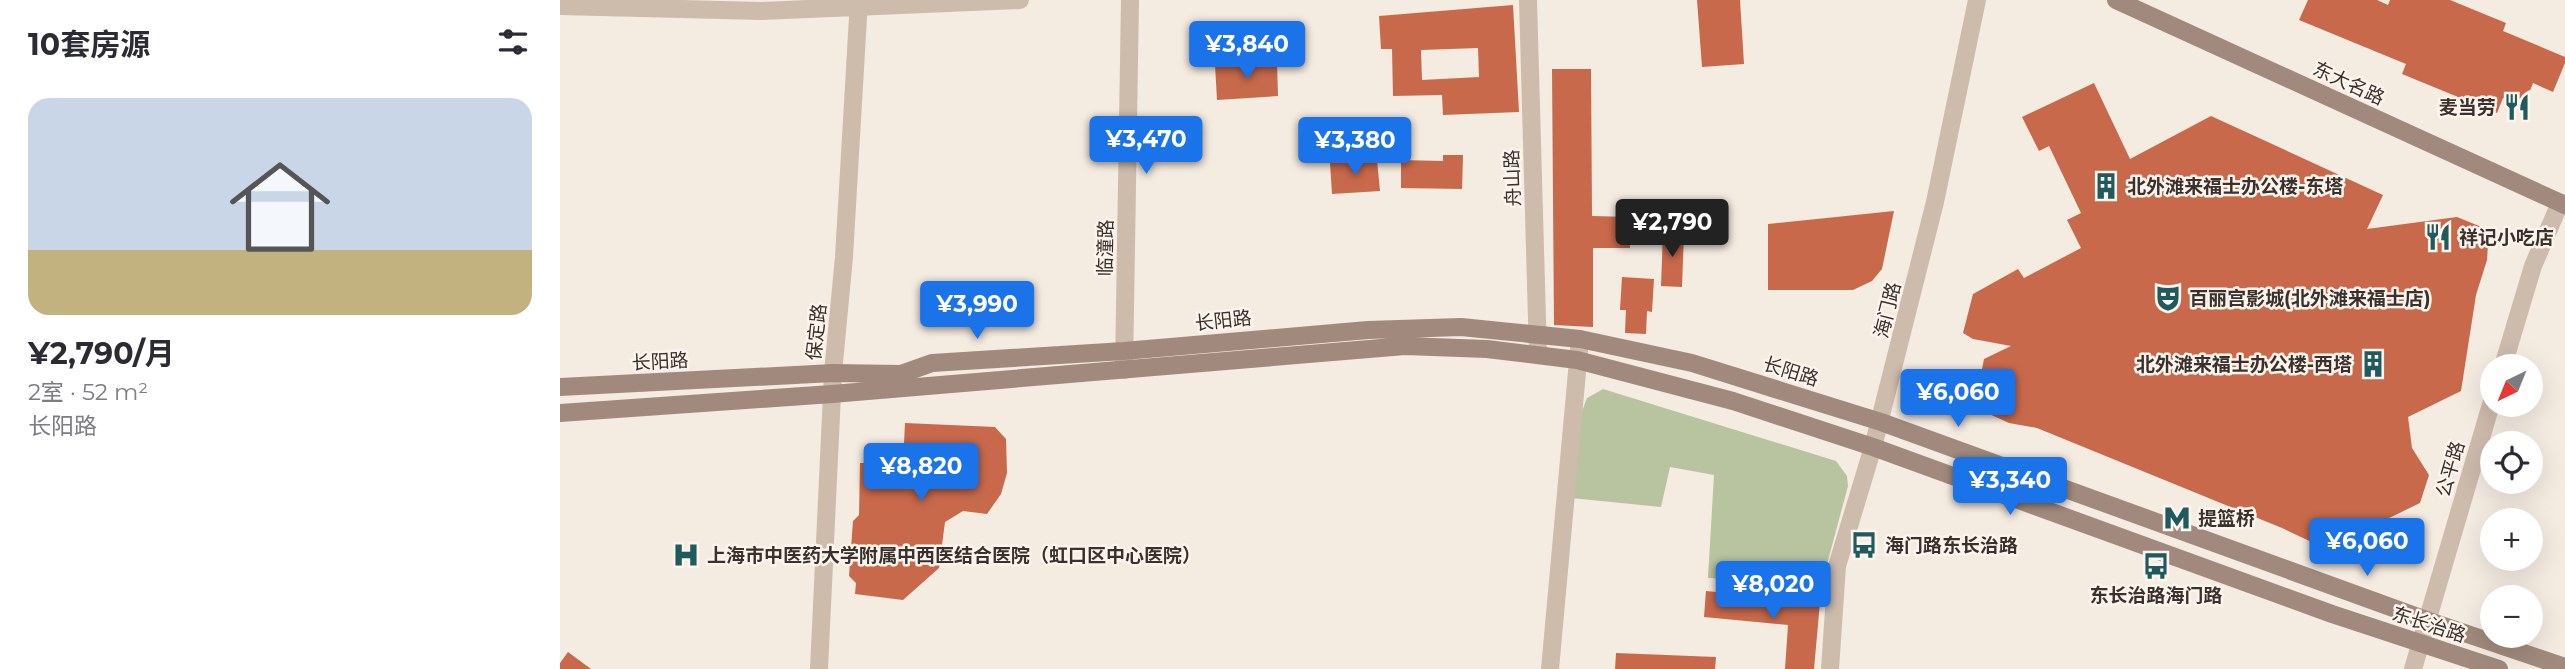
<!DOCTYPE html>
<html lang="zh">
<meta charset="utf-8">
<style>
:root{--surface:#fff;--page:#f7f7f7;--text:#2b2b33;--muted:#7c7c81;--line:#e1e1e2;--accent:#1a73e8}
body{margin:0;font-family:Montserrat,"Noto Sans SC",sans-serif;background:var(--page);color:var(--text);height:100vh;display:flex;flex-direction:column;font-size:26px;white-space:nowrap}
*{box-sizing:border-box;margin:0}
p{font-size:23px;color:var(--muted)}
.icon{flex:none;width:38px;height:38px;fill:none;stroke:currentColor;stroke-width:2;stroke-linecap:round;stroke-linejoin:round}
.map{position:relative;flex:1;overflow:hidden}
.drawer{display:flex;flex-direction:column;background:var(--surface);width:560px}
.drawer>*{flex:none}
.needle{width:46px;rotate:223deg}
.fabs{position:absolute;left:1920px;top:354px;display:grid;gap:14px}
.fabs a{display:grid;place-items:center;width:63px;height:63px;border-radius:50%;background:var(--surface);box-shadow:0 7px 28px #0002;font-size:35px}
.price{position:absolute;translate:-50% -60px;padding:0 16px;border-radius:7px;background:var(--accent);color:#fff;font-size:23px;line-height:46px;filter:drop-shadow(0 2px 4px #0008)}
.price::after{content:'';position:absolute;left:50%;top:42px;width:21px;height:16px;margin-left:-10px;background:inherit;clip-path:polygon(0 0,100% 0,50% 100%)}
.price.selected{background:#222;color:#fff}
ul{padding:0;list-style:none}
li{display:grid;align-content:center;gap:14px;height:371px;padding:0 28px}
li+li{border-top:2px solid var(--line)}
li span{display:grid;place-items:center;height:217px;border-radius:21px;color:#555}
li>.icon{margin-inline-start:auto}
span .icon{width:126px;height:126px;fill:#fffc;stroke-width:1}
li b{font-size:30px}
h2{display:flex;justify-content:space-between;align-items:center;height:84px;padding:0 28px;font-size:30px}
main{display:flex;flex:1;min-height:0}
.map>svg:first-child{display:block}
</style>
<main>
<section class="drawer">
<h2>10套房源<svg class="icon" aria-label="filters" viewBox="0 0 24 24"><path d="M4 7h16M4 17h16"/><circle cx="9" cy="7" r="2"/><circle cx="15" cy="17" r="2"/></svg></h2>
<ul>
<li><span style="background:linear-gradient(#c9d6e8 70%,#c2b280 0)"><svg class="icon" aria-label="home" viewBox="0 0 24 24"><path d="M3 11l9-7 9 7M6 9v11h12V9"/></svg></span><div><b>¥2,790/月</b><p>2室 · 52 m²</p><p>长阳路</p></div></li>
</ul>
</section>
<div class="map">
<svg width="2005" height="669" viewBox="0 0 2005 669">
<rect width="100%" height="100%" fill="#f4ebe1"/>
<path fill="#b8c4a0" d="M1043,389l233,72 11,15 1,10 -26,97 -114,-5 6,-103 -44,-8 -9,40 -90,-9 11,-87 5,-13z"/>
<path fill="#c8694b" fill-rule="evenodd" d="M1137,0h43l4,64 -42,3z
M1748,0h69l11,5 2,-5h60l56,23 -3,8 62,26v6l-12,29 -20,-9 -9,24 -21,-9 -6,15 -95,-39 4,-10 -107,-44z
M953,5l6,107 -76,3 -1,-20 -49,1 -1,-47h-11l-2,-33zM918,48l1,29 -57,3 -1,-30z
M717,62l1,34 -61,4 -2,-35z
M992,69h39l1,147 38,1v31h-37v79l-39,-2z
M1534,83l36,76 81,-43 172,79 -16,34 90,-12 32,13 -2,30 -11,35 -15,96 -53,26 4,31 17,27 -9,28 -35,17 11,16 -48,23 -66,-31 -245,-100 -28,-5 -22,-10 -10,-19 7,-35 27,-13 -38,-7 -10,-6 10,-39 45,-25 6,9 57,-30 -14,-28 14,-7 -32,-67 -10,5 -17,-34z
M883,155h20l-1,34 -61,-1v-28l42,1z
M817,160l3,31 -48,3 -2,-31z
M1334,211l-12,58 -10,12 -19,9h-85v-66z
M1103,231l21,1 -2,55 -21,-1z
M1062,277l32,2 -2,33 -5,-1 -1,23 -21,-1 1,-23h-6z
M345,423l90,4 11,12 1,34 -6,21 -14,20 -24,-3 -18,11 -6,46 -36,32 -48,-6 1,-11 -7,-7 4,-55 6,-6 1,-52h23l3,-9 18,-11z
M1146,591l114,11 -6,67h-29l3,-44 -84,-8z
M8,652l23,17h-31v-6z
M1056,653l100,4 -1,12h-100z"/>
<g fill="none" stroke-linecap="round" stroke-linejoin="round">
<path stroke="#cdbbac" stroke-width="18" d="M968,0l10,355
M0,6l201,5 259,-11
M564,370l6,-370
M259,669l14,-296 11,-116 15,-257
M990,669l30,-330
M1270,669l7,-103 36,-119"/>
<path stroke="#cdbbac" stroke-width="18" d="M1943,366l30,-100 27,-63
M1313,447l62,-245 42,-202
M1853,669l79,-268"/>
<path stroke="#a18a7d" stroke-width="18" d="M1556,0l449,205
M0,387l273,-14 68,1 31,-11 192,-12 244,-21 93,-3 119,12 112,24 189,59 548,199 136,46
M0,413l272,-19 573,-48 82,3 90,11 156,41 140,46 459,167 167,55"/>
</g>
<defs>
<symbol id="restaurant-bare" viewBox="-9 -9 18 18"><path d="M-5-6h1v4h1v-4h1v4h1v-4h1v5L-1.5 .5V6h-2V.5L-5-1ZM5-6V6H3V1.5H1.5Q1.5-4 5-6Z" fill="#1f5a5e" stroke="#fbf5ee" stroke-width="2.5" paint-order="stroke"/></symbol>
<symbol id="building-bare" viewBox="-9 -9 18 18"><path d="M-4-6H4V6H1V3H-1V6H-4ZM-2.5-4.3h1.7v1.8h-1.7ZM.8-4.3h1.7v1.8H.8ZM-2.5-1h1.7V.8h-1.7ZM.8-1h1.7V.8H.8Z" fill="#1f5a5e" stroke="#fbf5ee" stroke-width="2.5" paint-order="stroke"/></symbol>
<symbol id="theatre-bare" viewBox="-9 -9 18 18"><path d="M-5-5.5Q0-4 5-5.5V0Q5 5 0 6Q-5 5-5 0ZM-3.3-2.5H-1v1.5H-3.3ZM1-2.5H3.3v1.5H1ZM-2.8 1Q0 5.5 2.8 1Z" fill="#1f5a5e" stroke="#fbf5ee" stroke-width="2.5" paint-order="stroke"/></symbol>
<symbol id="metro-bare" viewBox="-9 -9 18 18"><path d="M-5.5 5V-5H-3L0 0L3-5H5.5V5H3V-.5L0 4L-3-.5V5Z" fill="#1f5a5e" stroke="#fbf5ee" stroke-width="2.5" paint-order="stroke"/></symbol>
<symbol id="bus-bare" viewBox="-9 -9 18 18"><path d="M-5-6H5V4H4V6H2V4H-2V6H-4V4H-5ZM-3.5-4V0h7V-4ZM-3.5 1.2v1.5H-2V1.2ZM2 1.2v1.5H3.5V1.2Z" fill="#1f5a5e" stroke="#fbf5ee" stroke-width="2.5" paint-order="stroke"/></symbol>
<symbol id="hospital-bare" viewBox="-9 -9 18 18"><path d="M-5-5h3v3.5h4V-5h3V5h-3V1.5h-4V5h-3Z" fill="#1f5a5e" stroke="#fbf5ee" stroke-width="2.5" paint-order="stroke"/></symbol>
</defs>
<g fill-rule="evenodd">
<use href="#restaurant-bare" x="1938" y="88" width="38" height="38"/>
<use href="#building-bare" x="1527" y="167" width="38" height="38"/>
<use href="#restaurant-bare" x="1859" y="218" width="38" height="38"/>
<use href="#theatre-bare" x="1589" y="279" width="38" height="38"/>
<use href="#building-bare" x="1794" y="345" width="38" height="38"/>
<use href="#metro-bare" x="1598" y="499" width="38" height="38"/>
<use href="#bus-bare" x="1285" y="526" width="38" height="38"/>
<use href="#hospital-bare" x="107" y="536" width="38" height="38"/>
<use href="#bus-bare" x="1577" y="547" width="38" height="38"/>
</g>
<g text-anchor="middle" stroke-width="5" stroke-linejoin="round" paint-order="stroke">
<g font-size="19" fill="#3b302b" stroke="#fbf5ee">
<text transform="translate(1789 83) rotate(25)" y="7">东大名路</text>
<text transform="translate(952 178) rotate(-92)" y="7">舟山路</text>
<text transform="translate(545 248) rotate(-89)" y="7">临潼路</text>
<text transform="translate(1327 310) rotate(-76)" y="7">海门路</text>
<text transform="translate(663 320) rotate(-6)" y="7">长阳路</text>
<text transform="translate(256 332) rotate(-84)" y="7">保定路</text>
<text transform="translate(100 361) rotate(-3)" y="7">长阳路</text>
<text transform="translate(1231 371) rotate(17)" y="7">长阳路</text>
<text transform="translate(1890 469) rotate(-74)" y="7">公平路</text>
<text transform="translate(1869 624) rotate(18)" y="7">东长治路</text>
</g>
<g font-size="19" font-weight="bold" fill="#3b302b" stroke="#fbf5ee" text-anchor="start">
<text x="1936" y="114" text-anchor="end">麦当劳</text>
<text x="1567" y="193">北外滩来福士办公楼-东塔</text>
<text x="1899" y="244">祥记小吃店</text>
<text x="1629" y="305">百丽宫影城(北外滩来福士店)</text>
<text x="1792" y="371" text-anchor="end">北外滩来福士办公楼-西塔</text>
<text x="1638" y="525">提篮桥</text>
<text x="1325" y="552">海门路东长治路</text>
<text x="147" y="562">上海市中医药大学附属中西医结合医院（虹口区中心医院）</text>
<text x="1596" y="602" text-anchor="middle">东长治路海门路</text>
</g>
</g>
</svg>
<div class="fabs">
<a><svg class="needle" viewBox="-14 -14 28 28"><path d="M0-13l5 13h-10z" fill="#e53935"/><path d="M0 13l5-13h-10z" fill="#7c7c81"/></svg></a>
<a><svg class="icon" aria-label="locate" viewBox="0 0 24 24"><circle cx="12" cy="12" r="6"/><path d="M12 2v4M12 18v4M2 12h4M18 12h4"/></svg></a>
<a>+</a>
<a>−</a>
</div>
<b class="price" style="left:687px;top:81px">¥3,840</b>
<b class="price" style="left:586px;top:176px">¥3,470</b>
<b class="price" style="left:795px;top:177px">¥3,380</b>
<b class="price selected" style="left:1112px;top:259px">¥2,790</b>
<b class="price" style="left:417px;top:341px">¥3,990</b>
<b class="price" style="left:1398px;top:429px">¥6,060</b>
<b class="price" style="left:361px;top:503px">¥8,820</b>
<b class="price" style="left:1450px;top:517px">¥3,340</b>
<b class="price" style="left:1807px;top:578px">¥6,060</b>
<b class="price" style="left:1213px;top:621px">¥8,020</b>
</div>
</main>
